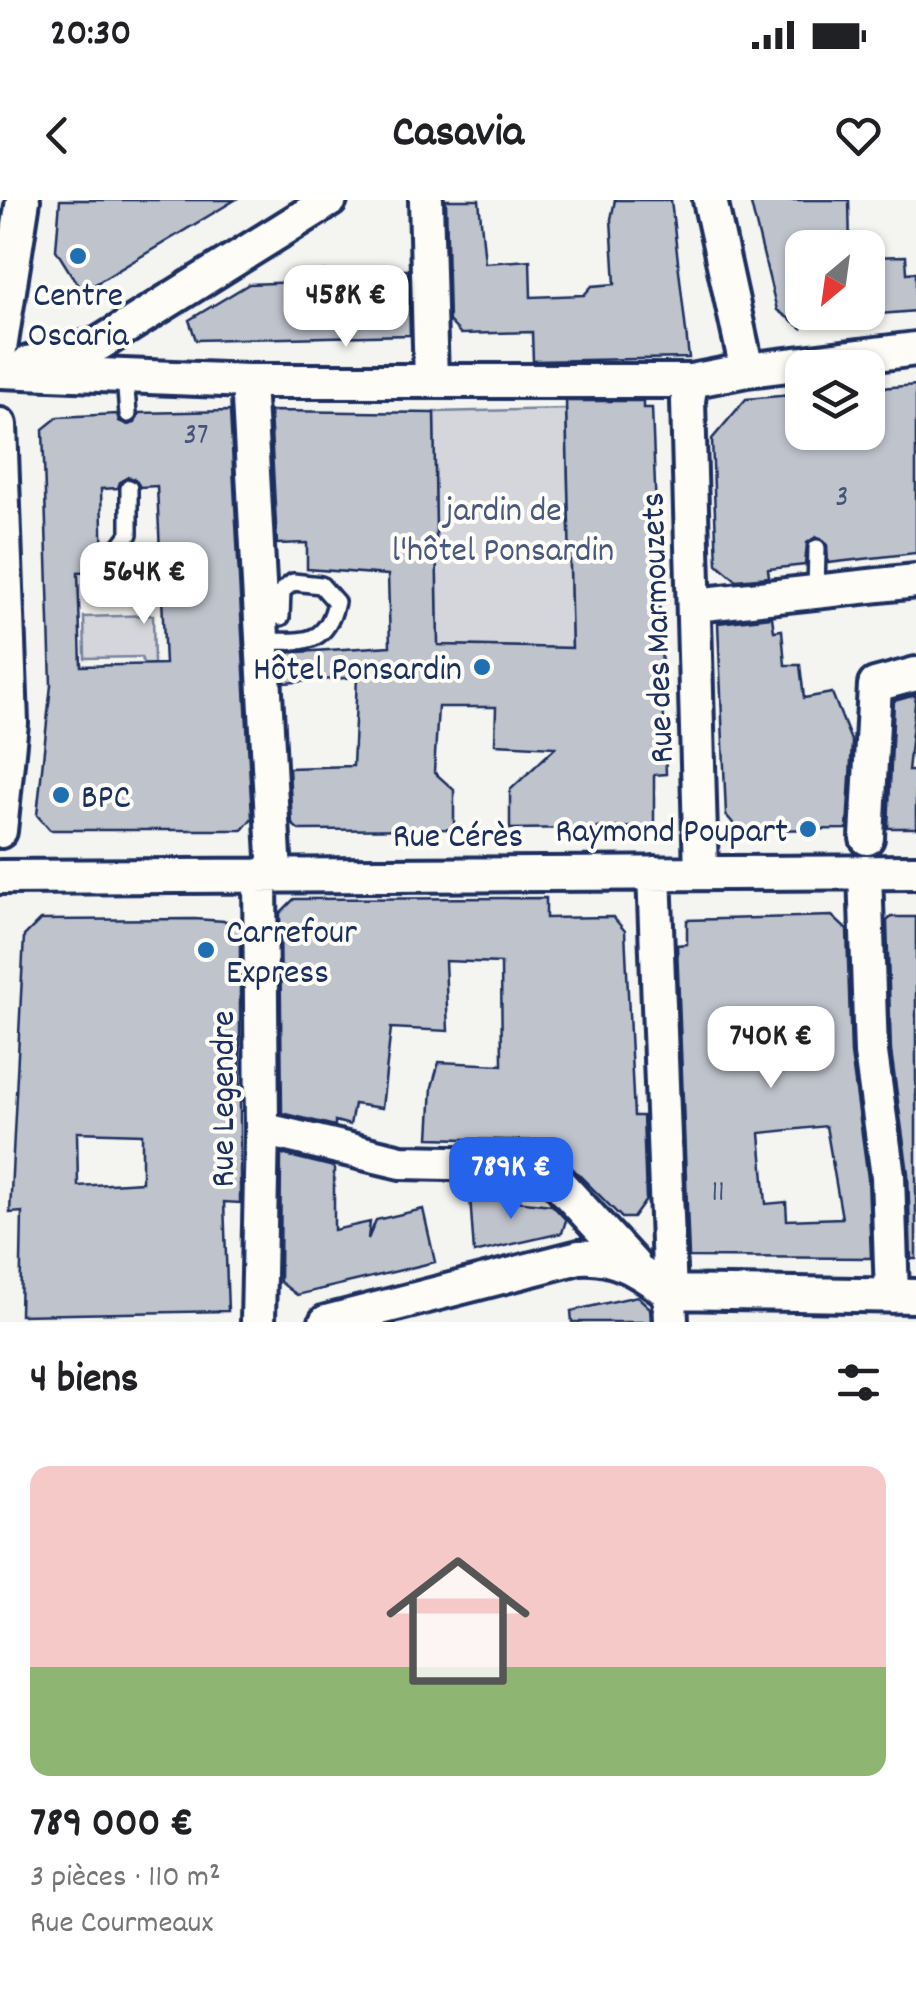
<!DOCTYPE html>
<html lang="fr">
<meta charset="utf-8">
<style>
:root{--surface:#fff;--page:#f2f2f2;--text:#202124;--muted:#757577;--accent:#2563eb}
body{margin:0;font-family:Dekko,sans-serif;background:var(--page);color:var(--text);height:100vh;display:flex;flex-direction:column;font-size:38px;white-space:nowrap}
*{box-sizing:border-box;margin:0}
p{font-size:32px;color:var(--muted)}
.icon{flex:none;width:55px;height:55px;fill:none;stroke:currentColor;stroke-width:2;stroke-linecap:round;stroke-linejoin:round}
.map{position:relative;height:1122px;overflow:hidden}
.side{display:flex;flex-direction:column;background:var(--surface);flex:1}
.side>*{flex:none}
.needle{width:65px;rotate:209deg}
.controls{position:absolute;left:785px;top:30px;display:grid;gap:20px}
.controls a{display:grid;place-items:center;width:100px;height:100px;border-radius:20px;background:var(--surface);box-shadow:0 2px 8px #0004;font-size:50px}
.price{position:absolute;translate:-50% -85px;padding:0 22px;border-radius:20px;background:#fff;color:#222;font-size:32px;line-height:65px;filter:drop-shadow(0 2px 5px #0008)}
.price::after{content:'';position:absolute;left:50%;top:60px;width:30px;height:22px;margin-left:-15px;background:inherit;clip-path:polygon(0 0,100% 0,50% 100%)}
.price.on{background:var(--accent);color:#fff}
ul{padding:0;list-style:none}
li{display:grid;align-content:center;gap:20px;height:530px;padding:0 30px}
li span{display:grid;place-items:center;height:310px;border-radius:20px;color:#555}
li>.icon{margin-inline-start:auto}
span .icon{width:180px;height:180px;fill:#fffc;stroke-width:1}
li b{font-size:42px}
h2{display:flex;justify-content:space-between;align-items:center;height:120px;padding:0 30px;font-size:42px}
.status{display:flex;justify-content:space-between;align-items:center;height:70px;padding:0 50px;background:var(--surface);direction:ltr}
.status svg{height:28px;fill:currentColor}
header{display:flex;justify-content:space-between;align-items:center;height:130px;padding:0 30px;background:var(--surface);font-size:45px;font-weight:800}
.map>svg:first-child{display:block}
</style>
<div class="status"><b>20:30</b><svg viewBox="0 0 49 12"><path d="M0 12V9h3v3zM5 12V6h3v6zM10 12V3h3v9zM15 12V0h3v12zM26 1h20v11H26zM47 4h2v5h-2z"/></svg></div>
<header><svg class="icon" aria-label="back" viewBox="0 0 24 24"><path d="M15 5l-7 7 7 7"/></svg>Casavia<svg class="icon" aria-label="heart" viewBox="0 0 24 24"><path d="M12 20l-8-8c-3-5 5-10 8-4 3-6 11-1 8 4z"/></svg></header>
<div class="map">
<svg width="916" height="1122" viewBox="0 0 916 1122">
<rect width="100%" height="100%" fill="#f4f4f1"/>
<filter id="ink" filterUnits="userSpaceOnUse"><feTurbulence type="fractalNoise" baseFrequency=".01" numOctaves="2"/><feDisplacementMap in="SourceGraphic" scale="20" xChannelSelector="R" yChannelSelector="G"/><feConvolveMatrix kernelMatrix="1 2 1 2 8 2 1 2 1" color-interpolation-filters="sRGB"/></filter>
<g filter="url(#ink)">
<path fill="#d4d6db" stroke="#78829c" stroke-width="2.5" d="M566,209l6,239 -134,-3 -4,-233z
M153,415l1,49 -10,1 -3,-8 -56,1 -1,-41z"/>
<path fill="#bfc3cc" stroke="#1b2f5e" stroke-width="2.5" fill-rule="evenodd" d="M60,0h175l-153,92 -26,-42z
M446,0h33l6,63 45,-3 1,37 53,-2 8,-9 23,-2 -4,-65 4,-19h56l18,158 -156,3 -1,-29 -71,2 -12,-13z
M750,0h99l1,48h-48v80l-25,-18z
M906,56l1,17 9,-1v39l-48,4v-58z
M385,70h23l2,65 -214,5 -7,-20 60,-36 75,-3 -1,-10 23,2z
M916,185v168l-88,10 -1,-19 -11,-7 -9,6 -2,22 -37,4 1,8 -33,3 -19,-16 -5,-125 34,-40 56,-5v38h66v-43z
M566,201h77v7h9l14,366 -12,1v52l-144,2v-39l46,-43 -61,-3 1,-37h-58l-4,65 20,18v39l-155,1 -7,-6 -3,-56 64,-2 4,-89 -72,6 -2,-30 107,-7 -2,-71 -81,-6v-26l-30,1 -7,-133 164,2 4,232 134,3z
M230,211l22,407 -10,12h-192l-13,-15 14,-130 -8,-256 15,-12 59,-3 2,7 9,4 7,-2 4,-10zM128,277l7,2 5,8 17,-1 8,178 -84,2 -3,-94 25,-1 -2,-82 17,-1 2,-6z
M772,417l2,14 8,-1 3,35h15l4,33 28,-5 20,50 -5,86 -108,1 -13,-15 -8,-192z
M916,495l-8,76h8v57h-28l6,-127z
M546,698v20l67,-1 12,14 9,185h9l3,84 -13,18h-11l-77,-77 -116,-3 3,-51 7,-25 63,3 -1,-102 -56,-2 3,70 -57,-3 -9,80 -28,-4 -4,21 -15,-4v5l-53,-13 -2,-200 14,-14z
M832,716l15,14 4,124 17,124 3,80 -182,-1 -12,-312 10,-1v-24zM826,926l16,92 -55,2 -1,-18 -20,2 -6,-71z
M891,717h25v342h-5l-3,-86 -17,-122 -4,-130z
M194,719l46,3v281l-16,-1 4,109 -208,4 2,-103 -12,1 14,-277 16,-16zM77,932l65,2v48l-64,4z
M281,954l53,13v63l36,-8 -2,17 8,-19 47,-11 12,53 -138,33 -17,-13z
M470,996l82,9 14,15 -4,13 -88,20z
M637,1096l13,12 1,14h-79l-1,-11z"/>
<g fill="none" stroke-linecap="round" stroke-linejoin="round">
<defs>
<path id="lane" d="M125,178l3,36
M120,346l9,-12v-46
M816,392l1,-44
M262,441c39,0 64,7 74,-39l-15,-17 -28,-3 -11,9 -1,26"/>
<path id="street" d="M426,0l5,181
M710,0l37,170
M0,149l23,-149
M28,163l71,-19 231,-144
M0,171l248,10h443l56,-11 169,-21
M248,181l27,494
M691,181l-3,20 13,472
M0,225l11,298 -11,108
M695,405l221,-24
M867,638l8,-153 41,-11
M865,672l6,181 17,123 4,120
M654,673l17,449
M0,677l916,-5
M262,929l139,33 141,3 91,99
M258,1122l4,-193 -2,-254
M326,1122l253,-65c35,-3 61,14 89,35l248,4"/>
</defs>
<use href="#lane" stroke="#1b2f5e" stroke-width="22"/>
<use href="#street" stroke="#1b2f5e" stroke-width="40"/>
<use href="#lane" stroke="#fdfcf7" stroke-width="15"/>
<use href="#street" stroke="#fdfcf7" stroke-width="32"/>
</g>
</g>
<g fill="#1f6fb2" stroke="#fdfcf7" stroke-width="4">
<circle cx="78" cy="56" r="10"/>
<circle cx="482" cy="467" r="10"/>
<circle cx="61" cy="595" r="10"/>
<circle cx="808" cy="629" r="10"/>
<circle cx="206" cy="750" r="10"/>
</g>
<g text-anchor="middle" stroke-width="8" stroke-linejoin="round" paint-order="stroke">
<g font-size="30" fill="#44547a">
<text x="196" y="243">37</text>
<text x="842" y="305">3</text>
<text x="718" y="1000">11</text>
</g>
<g font-size="35" fill="#1b2f5e" stroke="#fdfcf7" text-anchor="end">
<text x="78" y="105" text-anchor="middle">Centre<tspan x="78" dy="40">Oscaria</tspan></text>
<text x="462" y="479">Hôtel Ponsardin</text>
<text x="81" y="607" text-anchor="start">BPC</text>
<text x="788" y="641">Raymond Poupart</text>
<text x="226" y="742" text-anchor="start">Carrefour<tspan x="226" dy="40">Express</tspan></text>
</g>
<g font-size="35" fill="#49597d" stroke="#fdfcf7">
<text x="503" y="320">jardin de<tspan x="503" dy="40">l'hôtel Ponsardin</tspan></text>
</g>
<g font-size="35" fill="#1b2f5e" stroke="#fdfcf7">
<text transform="translate(655 428) rotate(-92)" y="12">Rue des Marmouzets</text>
<text x="458" y="646">Rue Cérès</text>
<text transform="translate(221 899) rotate(-90)" y="12">Rue Legendre</text>
</g>
</g>
</svg>
<div class="controls">
<a><svg class="needle" viewBox="-14 -14 28 28"><path d="M0-13l5 13h-10z" fill="#e53935"/><path d="M0 13l5-13h-10z" fill="#757577"/></svg></a>
<a><svg class="icon" aria-label="layers" viewBox="0 0 24 24"><path d="M12 4l9 5-9 5-9-5zM3 14l9 5 9-5"/></svg></a>
</div>
<b class="price" style="left:346px;top:150px">458K €</b>
<b class="price" style="left:144px;top:427px">564K €</b>
<b class="price" style="left:771px;top:891px">740K €</b>
<b class="price on" style="left:511px;top:1022px">789K €</b>
</div>
<section class="side">
<h2>4 biens<svg class="icon" aria-label="filters" viewBox="0 0 24 24"><path d="M4 7h16M4 17h16"/><circle cx="9" cy="7" r="2"/><circle cx="15" cy="17" r="2"/></svg></h2>
<ul>
<li><span style="background:linear-gradient(#f6c9c9 65%,#8fb573 0)"><svg class="icon" aria-label="home" viewBox="0 0 24 24"><path d="M3 11l9-7 9 7M6 9v11h12V9"/></svg></span><div><b>789 000 €</b><p>3 pièces · 110 m²</p><p>Rue Courmeaux</p></div></li>
</ul>
</section>
